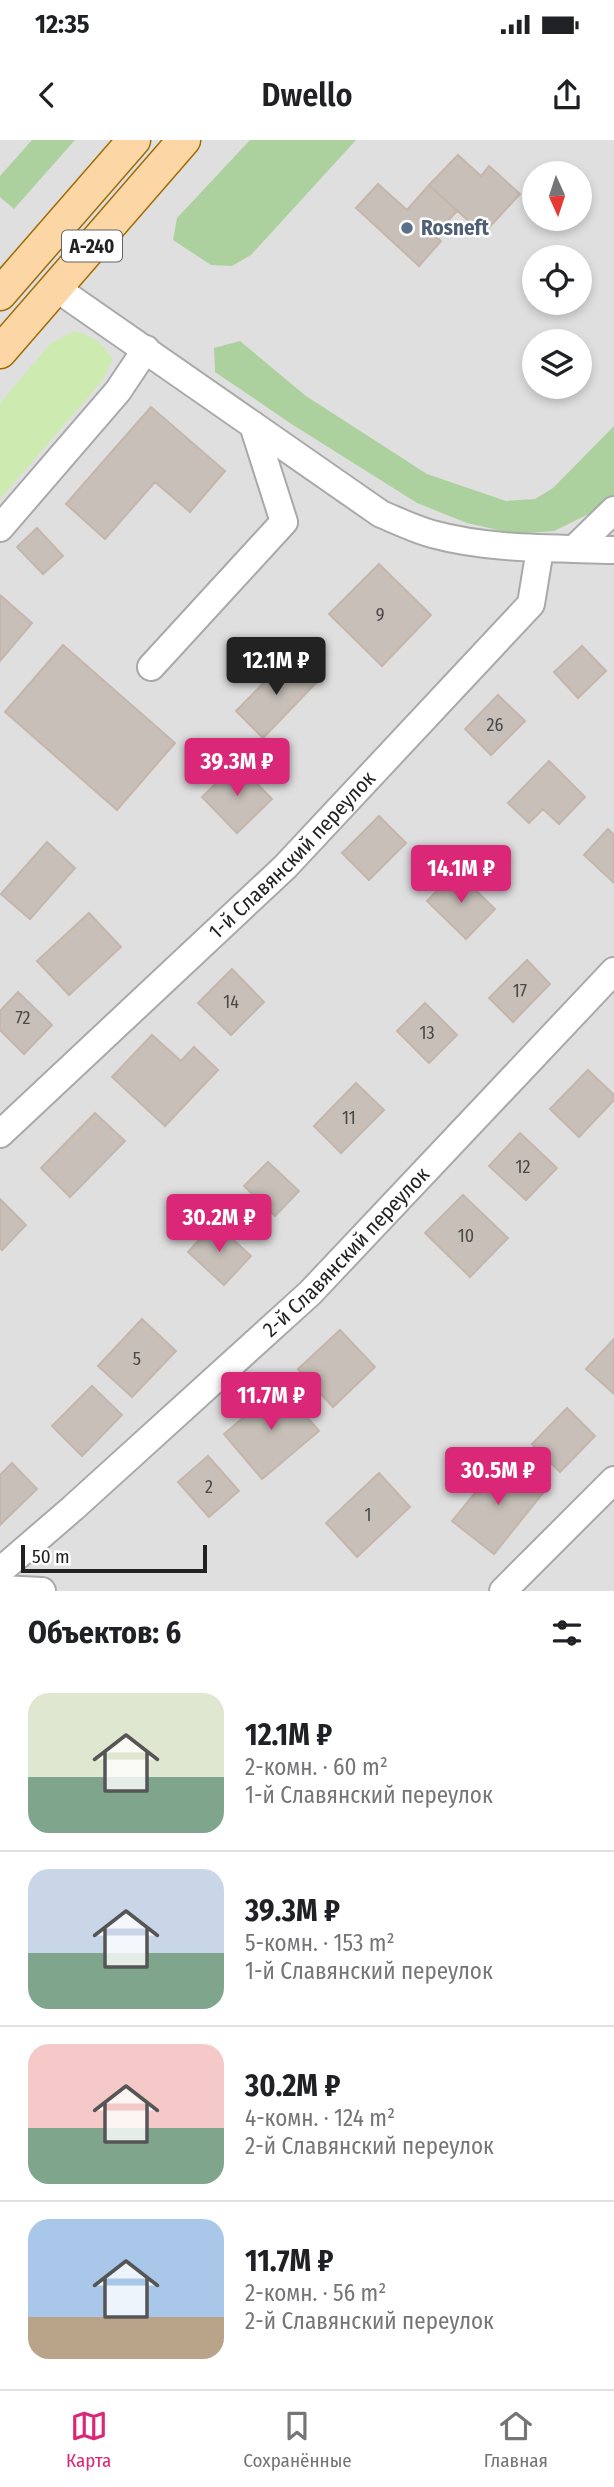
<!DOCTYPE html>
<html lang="ru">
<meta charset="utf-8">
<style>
:root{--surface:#fff;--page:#f2f2f2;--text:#202124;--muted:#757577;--line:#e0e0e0;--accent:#db2777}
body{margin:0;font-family:"Fira Sans Condensed",sans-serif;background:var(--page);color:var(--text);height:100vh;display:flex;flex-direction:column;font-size:26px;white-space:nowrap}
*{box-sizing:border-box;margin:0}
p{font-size:23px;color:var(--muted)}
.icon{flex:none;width:38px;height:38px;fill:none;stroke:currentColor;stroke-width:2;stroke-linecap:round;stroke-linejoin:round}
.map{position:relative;height:1451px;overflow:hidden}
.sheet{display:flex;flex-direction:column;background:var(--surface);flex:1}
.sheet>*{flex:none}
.needle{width:46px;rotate:177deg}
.tools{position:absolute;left:522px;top:21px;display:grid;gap:14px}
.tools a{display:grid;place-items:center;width:70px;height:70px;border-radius:50%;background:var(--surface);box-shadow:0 4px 10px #0003;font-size:35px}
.scale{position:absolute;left:21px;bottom:18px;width:186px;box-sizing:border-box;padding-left:7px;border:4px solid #222;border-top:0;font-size:19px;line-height:24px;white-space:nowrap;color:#222;-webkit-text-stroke:5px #fff;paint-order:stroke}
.price{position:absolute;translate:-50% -60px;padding:0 16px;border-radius:7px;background:var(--accent);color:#fff;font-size:23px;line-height:46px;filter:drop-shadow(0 2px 4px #0008)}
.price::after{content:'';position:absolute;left:50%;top:42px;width:21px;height:16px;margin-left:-10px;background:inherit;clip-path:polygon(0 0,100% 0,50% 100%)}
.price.selected{background:#222;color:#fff}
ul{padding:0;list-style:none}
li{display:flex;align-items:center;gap:21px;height:175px;padding:0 28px}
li+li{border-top:2px solid var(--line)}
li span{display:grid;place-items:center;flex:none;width:196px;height:140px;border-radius:21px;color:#555}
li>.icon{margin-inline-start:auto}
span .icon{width:84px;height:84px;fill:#fffc;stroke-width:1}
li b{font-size:30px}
h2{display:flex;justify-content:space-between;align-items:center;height:84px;padding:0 28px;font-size:30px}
.status{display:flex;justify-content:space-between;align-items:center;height:49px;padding:0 35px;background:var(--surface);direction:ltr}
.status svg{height:19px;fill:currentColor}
header{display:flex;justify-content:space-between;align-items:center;height:91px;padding:0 28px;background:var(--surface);font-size:32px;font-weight:600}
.tabs{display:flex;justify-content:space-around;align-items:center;height:98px;border-top:2px solid var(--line);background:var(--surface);font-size:19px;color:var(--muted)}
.tabs a{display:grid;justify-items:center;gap:4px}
.tabs .selected{color:var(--accent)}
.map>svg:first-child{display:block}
</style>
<div class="status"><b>12:35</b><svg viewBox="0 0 49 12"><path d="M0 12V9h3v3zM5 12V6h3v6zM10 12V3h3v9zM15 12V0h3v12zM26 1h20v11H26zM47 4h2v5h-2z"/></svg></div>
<header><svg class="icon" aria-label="back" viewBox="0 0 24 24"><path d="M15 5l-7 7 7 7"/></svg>Dwello<svg class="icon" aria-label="share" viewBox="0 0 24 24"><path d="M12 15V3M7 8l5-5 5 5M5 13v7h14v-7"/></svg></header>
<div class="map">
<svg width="614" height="1451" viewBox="0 0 614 1451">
<rect width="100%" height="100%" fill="#f2efe9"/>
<path fill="#e0dfdf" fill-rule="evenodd" d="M0,0h614v1451h-614zM534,33h45v46h-45zM534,117h45v46h-45zM534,201h45v46h-45z"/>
<path fill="#cdebb0" d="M74,191c17,4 31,13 38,29l-9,20 -103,119v-96l51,-60z"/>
<path fill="#add19e" d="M32,0h43l-61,69 -14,-12v-21z
M250,0h106l-105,115 -19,11 -21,-1 -38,-25 4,-22z
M240,201l66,55 121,78 79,27 29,-2 18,-11 61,-62v70l-17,14 -43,21 -39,3 -48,-11 -50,-20 -124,-78 -78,-53 -1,-24z"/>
<path fill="#c7bfb8" stroke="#c4b6ab" stroke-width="2" d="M458,15l23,21 8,-10 31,28 -37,40 -54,-49z
M378,44l29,26 22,-25 28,26 -22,24 6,6 -22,25 -63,-58z
M151,267l74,64 -35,41 -35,-30 -50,57 -39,-35z
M37,388l26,28 -20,18 -26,-27z
M379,424l52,51 -49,51 -53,-52z
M0,455l32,28 -32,38z
M63,505l112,98 -58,67 -112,-98z
M582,506l24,25 -28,27 -24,-26z
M289,517l27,26 -53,55 -27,-27z
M498,555l27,26 -34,34 -26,-26z
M549,621l36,36 -26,27 -16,-15 -14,14 -21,-20z
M237,623l35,36 -35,34 -35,-36z
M379,676l27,27 -37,37 -27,-27z
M608,689l6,6v48l-30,-28z
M47,702l28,26 -45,51 -29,-25z
M456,731l39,38 -29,30 -39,-38z
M89,773l32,34 -52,48 -32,-34z
M527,820l23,24 -37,38 -24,-24z
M232,829l32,33 -33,33 -33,-32z
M18,852l34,33 -28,29 -24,-24v-19z
M425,863l32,32 -28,28 -32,-32z
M152,895l29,26 13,-14 24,23 -53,56 -53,-49z
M588,930l26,25v5l-35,37 -29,-28z
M356,943l28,27 -43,43 -27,-27z
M95,973l30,28 -55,56 -29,-29z
M520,993l37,35 -31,32 -37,-34z
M268,1022l31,29 -24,25 -31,-30z
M463,1055l45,43 -38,39 -45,-44z
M0,1059l26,26 -24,25 -2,-2z
M215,1083l36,33 -27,29 -36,-33z
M142,1179l34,32 -44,46 -34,-31z
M340,1190l35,37 -42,40 -35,-38z
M614,1199v55l-28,-25z
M92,1246l30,29 -40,41 -30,-30z
M280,1246l39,45 -57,48 -38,-45z
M567,1268l28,28 -35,36 -28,-28z
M208,1316l31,35 -30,26 -31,-35z
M502,1320l41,33 -49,61 -42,-33z
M12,1323l25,26 -37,36v-50z
M379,1333l31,34 -53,50 -31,-34z"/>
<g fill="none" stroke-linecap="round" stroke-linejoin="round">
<defs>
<g id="minor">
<path d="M56,148l325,226c17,7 33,15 51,20 59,16 121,14 182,16"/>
<path d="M0,388l118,-137 28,-42"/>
<path d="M574,409l40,-39"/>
<path d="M151,527l133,-145 -31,-97"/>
<path id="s1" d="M0,994l285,-267 246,-263 9,-55"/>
<path id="s2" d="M0,1431l73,-63 237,-215 304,-322"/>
<path d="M0,1449l42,2"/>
<path d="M503,1451l111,-111"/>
</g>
<path id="major" d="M0,154l134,-154
M0,212l184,-212"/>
</defs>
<use href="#minor" stroke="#a9a9a9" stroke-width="30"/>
<use href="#major" stroke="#a06b00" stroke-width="35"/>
<use href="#minor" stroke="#fff" stroke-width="26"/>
<use href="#major" stroke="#fcd6a4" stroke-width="32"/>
</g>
<circle fill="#5c6f8a" stroke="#fff" stroke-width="2.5" cx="407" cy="88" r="7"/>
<g text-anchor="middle" stroke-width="5" stroke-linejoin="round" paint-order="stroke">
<g font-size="18" fill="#4b4948">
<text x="380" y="481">9</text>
<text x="495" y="591">26</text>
<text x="520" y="857">17</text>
<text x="231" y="868">14</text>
<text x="23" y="884">72</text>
<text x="427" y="899">13</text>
<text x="349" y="984">11</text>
<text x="523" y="1033">12</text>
<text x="466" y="1102">10</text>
<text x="137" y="1225">5</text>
<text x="209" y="1353">2</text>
<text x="368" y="1381">1</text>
</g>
<rect fill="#fff" stroke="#646464" stroke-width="2" x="62" y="90.5" width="60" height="31" rx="5"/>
<g font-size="19" font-weight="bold" fill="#222">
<text x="92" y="113">А-240</text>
</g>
<g font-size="21" font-weight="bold" fill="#4e5e75" stroke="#fff" text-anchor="start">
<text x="421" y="95">Rosneft</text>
</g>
<g font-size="21" fill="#222" stroke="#fff">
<text dy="7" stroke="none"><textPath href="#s1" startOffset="404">1-й Славянский переулок</textPath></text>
<text dy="7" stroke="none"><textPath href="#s2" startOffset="471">2-й Славянский переулок</textPath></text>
</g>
</g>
</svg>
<div class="tools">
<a><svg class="needle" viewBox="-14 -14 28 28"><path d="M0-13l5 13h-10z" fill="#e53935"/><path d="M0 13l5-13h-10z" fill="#757577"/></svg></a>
<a><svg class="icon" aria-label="locate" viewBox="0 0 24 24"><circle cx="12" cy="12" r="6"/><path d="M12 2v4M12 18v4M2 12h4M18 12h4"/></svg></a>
<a><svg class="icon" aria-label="layers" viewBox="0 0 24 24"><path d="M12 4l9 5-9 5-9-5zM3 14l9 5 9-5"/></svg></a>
</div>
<div class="scale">50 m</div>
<b class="price selected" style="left:276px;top:557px">12.1M ₽</b>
<b class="price" style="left:237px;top:658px">39.3M ₽</b>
<b class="price" style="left:461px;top:765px">14.1M ₽</b>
<b class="price" style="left:219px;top:1114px">30.2M ₽</b>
<b class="price" style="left:271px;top:1292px">11.7M ₽</b>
<b class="price" style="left:498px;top:1367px">30.5M ₽</b>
</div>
<section class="sheet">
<h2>Объектов: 6<svg class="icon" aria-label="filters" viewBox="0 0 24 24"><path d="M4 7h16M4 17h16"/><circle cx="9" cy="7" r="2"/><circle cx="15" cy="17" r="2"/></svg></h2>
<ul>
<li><span style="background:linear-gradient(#dfe7d0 60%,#7fa58c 0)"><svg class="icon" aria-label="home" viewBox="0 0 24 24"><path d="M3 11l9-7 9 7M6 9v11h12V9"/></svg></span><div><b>12.1M ₽</b><p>2-комн. · 60 m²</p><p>1-й Славянский переулок</p></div></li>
<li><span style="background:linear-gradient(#c9d6e8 60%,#7fa58c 0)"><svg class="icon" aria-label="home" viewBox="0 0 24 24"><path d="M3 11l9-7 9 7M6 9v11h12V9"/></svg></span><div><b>39.3M ₽</b><p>5-комн. · 153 m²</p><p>1-й Славянский переулок</p></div></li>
<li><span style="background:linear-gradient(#f6c9c9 60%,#7fa58c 0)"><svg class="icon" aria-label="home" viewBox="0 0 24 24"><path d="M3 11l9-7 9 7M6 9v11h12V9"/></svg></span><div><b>30.2M ₽</b><p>4-комн. · 124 m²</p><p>2-й Славянский переулок</p></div></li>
<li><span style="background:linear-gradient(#a9c7e8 70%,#b9a48a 0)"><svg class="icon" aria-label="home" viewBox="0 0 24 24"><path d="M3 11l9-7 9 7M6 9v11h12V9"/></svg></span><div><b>11.7M ₽</b><p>2-комн. · 56 m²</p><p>2-й Славянский переулок</p></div></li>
</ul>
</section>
<nav class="tabs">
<a class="selected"><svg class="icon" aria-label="map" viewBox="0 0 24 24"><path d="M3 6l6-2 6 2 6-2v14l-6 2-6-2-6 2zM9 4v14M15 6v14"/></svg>Карта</a>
<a><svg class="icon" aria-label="saved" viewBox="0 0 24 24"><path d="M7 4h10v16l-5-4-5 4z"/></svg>Сохранённые</a>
<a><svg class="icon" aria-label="home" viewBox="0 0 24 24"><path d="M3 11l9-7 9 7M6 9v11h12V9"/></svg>Главная</a>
</nav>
